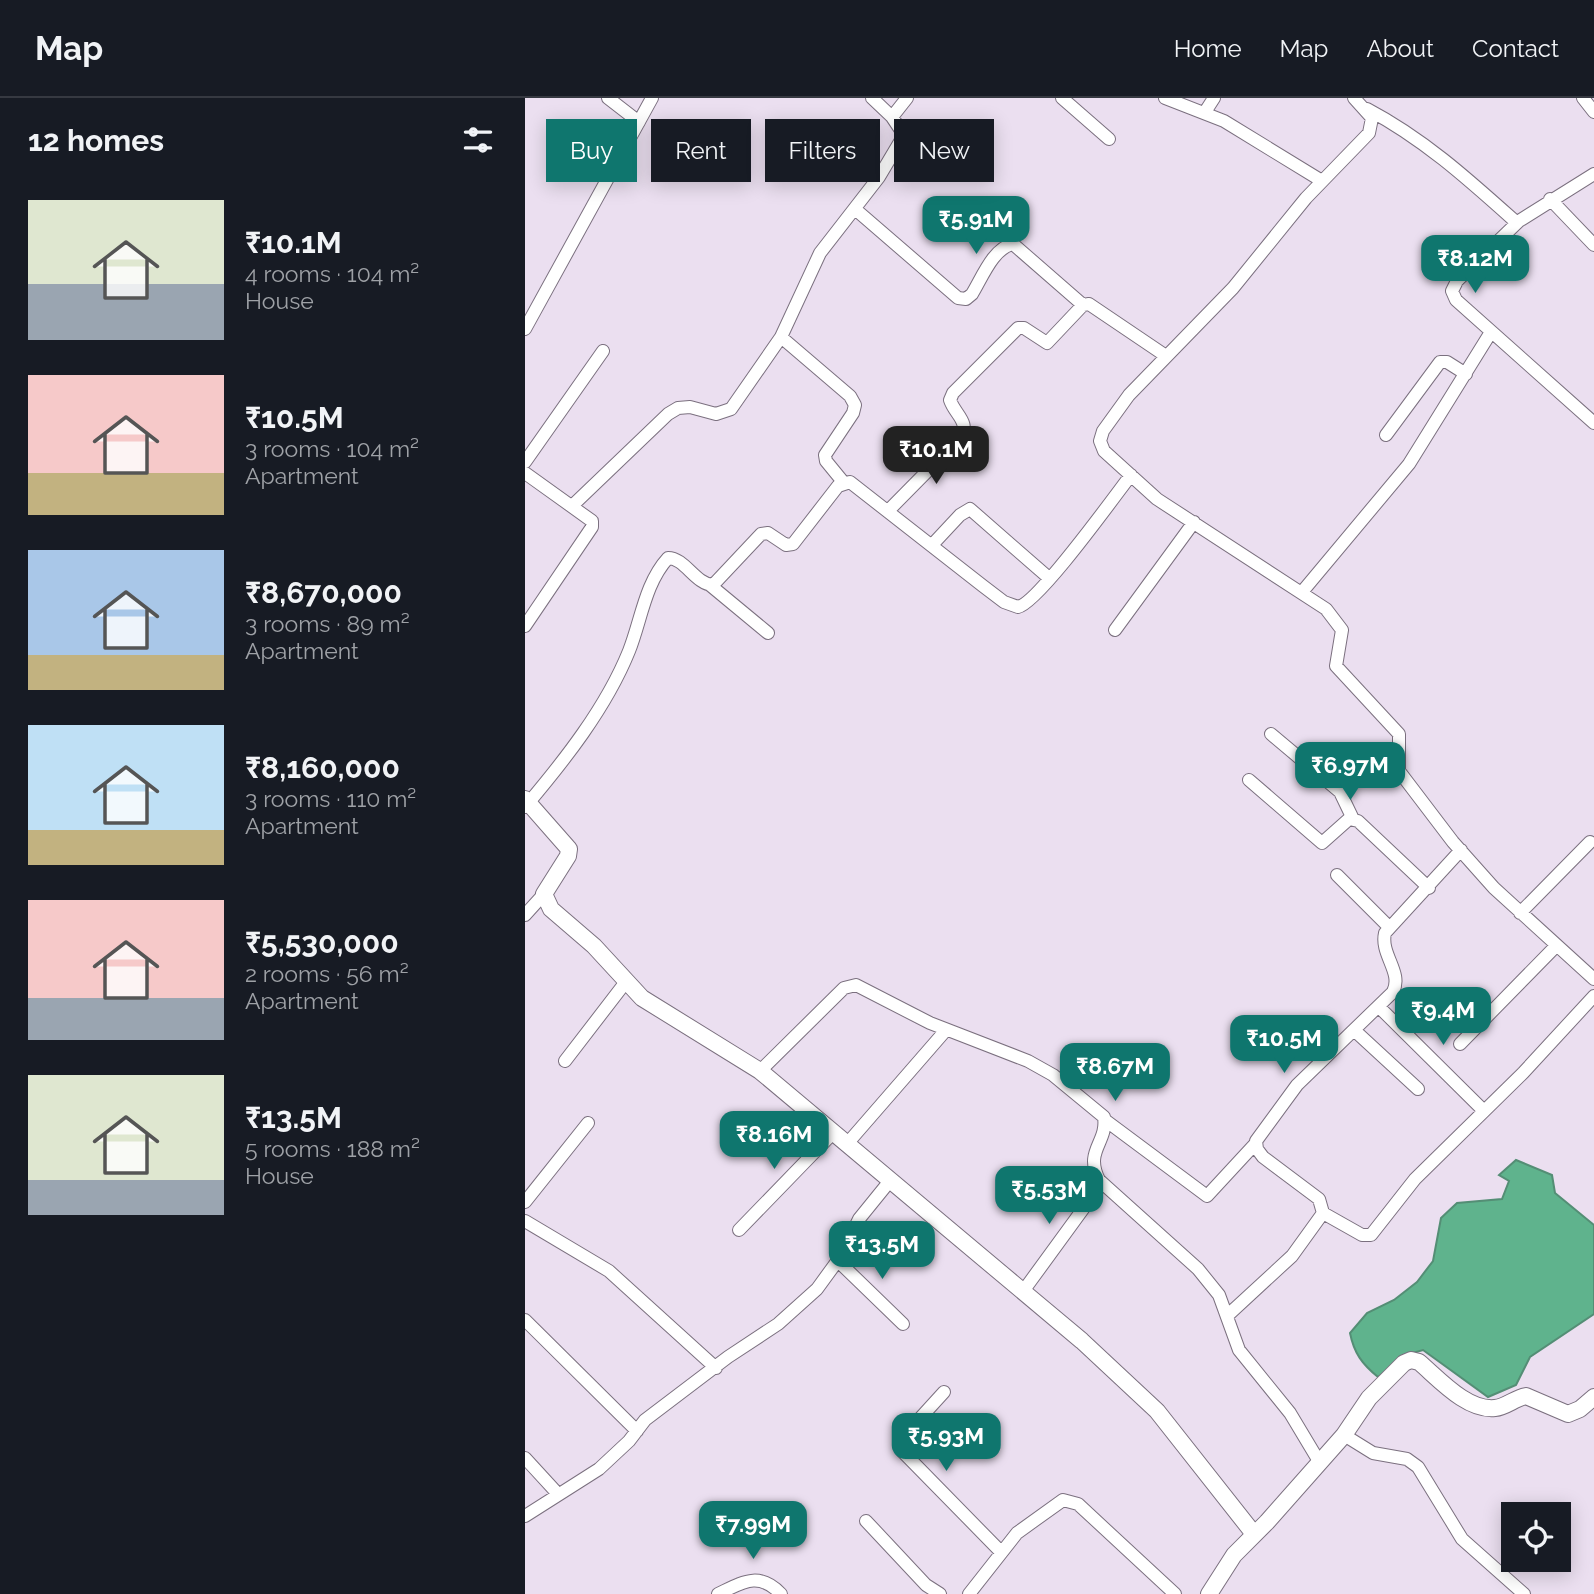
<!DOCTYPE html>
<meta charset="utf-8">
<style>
:root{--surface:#171b24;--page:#20242c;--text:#f1f3f6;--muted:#9ea1a6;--line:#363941;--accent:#0f766e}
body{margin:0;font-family:Raleway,sans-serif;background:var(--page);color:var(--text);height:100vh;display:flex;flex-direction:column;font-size:26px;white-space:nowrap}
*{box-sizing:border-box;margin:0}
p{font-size:23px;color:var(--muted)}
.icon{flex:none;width:38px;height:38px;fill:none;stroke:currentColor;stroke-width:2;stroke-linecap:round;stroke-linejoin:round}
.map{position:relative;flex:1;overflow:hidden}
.drawer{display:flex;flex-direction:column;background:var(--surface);width:525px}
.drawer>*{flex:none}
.guide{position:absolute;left:21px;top:21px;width:665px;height:63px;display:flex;gap:14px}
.tools{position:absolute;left:976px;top:1404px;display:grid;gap:14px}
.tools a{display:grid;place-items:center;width:70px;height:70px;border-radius:0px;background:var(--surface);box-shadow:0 4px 18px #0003;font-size:35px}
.price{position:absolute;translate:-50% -60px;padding:0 16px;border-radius:14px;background:var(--accent);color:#fff;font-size:23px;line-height:46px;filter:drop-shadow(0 2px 4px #0008)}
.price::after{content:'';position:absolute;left:50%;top:42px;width:21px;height:16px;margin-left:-10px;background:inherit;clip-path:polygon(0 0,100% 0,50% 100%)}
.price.on{background:#222;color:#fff}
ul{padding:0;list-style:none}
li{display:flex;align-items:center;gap:21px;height:175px;padding:0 28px}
li span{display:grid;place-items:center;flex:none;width:196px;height:140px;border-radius:0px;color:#555}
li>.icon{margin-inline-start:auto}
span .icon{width:84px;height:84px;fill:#fffc;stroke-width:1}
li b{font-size:30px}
h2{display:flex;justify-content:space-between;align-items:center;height:84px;padding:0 28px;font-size:30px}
.chip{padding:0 24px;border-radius:0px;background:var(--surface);box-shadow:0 4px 18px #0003;font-size:24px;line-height:63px}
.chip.on{background:var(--accent);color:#fff}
header{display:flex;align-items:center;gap:42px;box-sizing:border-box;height:98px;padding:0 35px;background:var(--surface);border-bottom:2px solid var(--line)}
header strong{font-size:33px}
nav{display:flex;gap:38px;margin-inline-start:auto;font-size:24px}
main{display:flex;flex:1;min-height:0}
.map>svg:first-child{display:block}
</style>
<header>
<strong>Map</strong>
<nav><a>Home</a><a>Map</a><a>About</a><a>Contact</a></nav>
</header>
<main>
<section class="drawer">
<h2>12 homes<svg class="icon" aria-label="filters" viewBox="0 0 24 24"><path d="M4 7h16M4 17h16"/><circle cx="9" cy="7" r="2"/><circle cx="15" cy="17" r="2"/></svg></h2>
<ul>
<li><span style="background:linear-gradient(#dfe7d0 60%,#9aa5b1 0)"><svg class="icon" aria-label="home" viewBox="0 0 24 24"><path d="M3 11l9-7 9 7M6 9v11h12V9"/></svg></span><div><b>₹10.1M</b><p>4 rooms · 104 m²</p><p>House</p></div></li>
<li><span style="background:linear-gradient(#f6c9c9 70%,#c2b280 0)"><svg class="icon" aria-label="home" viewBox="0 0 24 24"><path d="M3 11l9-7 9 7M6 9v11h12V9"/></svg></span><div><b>₹10.5M</b><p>3 rooms · 104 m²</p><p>Apartment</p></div></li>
<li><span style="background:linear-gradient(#a9c7e8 75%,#c2b280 0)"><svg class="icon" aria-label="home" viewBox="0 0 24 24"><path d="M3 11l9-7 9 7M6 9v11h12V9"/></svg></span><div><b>₹8,670,000</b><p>3 rooms · 89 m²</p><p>Apartment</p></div></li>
<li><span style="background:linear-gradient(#bfe0f5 75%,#c2b280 0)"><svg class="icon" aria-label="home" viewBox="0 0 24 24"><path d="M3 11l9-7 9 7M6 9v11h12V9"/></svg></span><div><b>₹8,160,000</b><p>3 rooms · 110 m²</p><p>Apartment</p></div></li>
<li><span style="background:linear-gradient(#f6c9c9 70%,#9aa5b1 0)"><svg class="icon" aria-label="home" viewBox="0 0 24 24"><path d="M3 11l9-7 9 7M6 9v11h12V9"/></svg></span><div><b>₹5,530,000</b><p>2 rooms · 56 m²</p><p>Apartment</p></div></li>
<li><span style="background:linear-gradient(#dfe7d0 75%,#9aa5b1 0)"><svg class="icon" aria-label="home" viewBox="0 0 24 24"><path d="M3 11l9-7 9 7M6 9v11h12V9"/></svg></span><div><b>₹13.5M</b><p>5 rooms · 188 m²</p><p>House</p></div></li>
</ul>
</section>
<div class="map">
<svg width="1069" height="1496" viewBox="0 0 1069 1496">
<rect width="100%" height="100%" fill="#ebdff0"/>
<path fill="#5fb38d" stroke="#548e75" stroke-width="2" d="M991,1062l36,15 3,18 39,32v89l-64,43 -14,28 -28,12 -65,-47 -14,4 -31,23c-16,-13 -24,-24 -28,-44l17,-20 27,-13 23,-18 16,-21 8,-43 16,-15 45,-4 7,-18 -10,-6z"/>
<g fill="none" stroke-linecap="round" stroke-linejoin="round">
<defs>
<path id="minor" d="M83,0l31,24
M347,0l20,19 15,-19
M537,0l47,41
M640,0l59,23 98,60
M829,0l18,20 -3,15 -63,65 -73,90 -104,107 -26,36 -3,10 4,10 53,48 169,110 16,21 -6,36 63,68v37l54,71 41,46 100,91
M1058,0l11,14
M842,11c57,30 102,71 150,114
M680,14l9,-14
M1069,76l-75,47 -62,60 -5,10 4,9 138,123
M1025,101l44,46
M330,111l103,89 8,1 6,-5c10,-16 21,-46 41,-50l70,61
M0,231l127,-231
M256,239l69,59 5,9 -2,8 -28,42 1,6 18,22
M861,337l54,-73h7l19,12
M0,364l78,-111
M0,375l67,48v6l-67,99
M48,407l95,-91 10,-6 12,-1 26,7 15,-5 50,-72 39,-84 59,-76 25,-42 -12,-18
M363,413l72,-73c11,-16 -5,-23 -10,-38l3,-7 65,-65h6l23,15 36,-38 6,-1 77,52
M407,447l28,-30 10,-6 79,69
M185,487l58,48
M777,494l107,-128 82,-132
M590,532l79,-108
M746,636l69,58 13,27
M724,682l73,63 27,-24 9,2 71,67
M0,709c39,-46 81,-99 104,-156 12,-30 16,-68 39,-93 17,0 27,26 45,27l48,-51 7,-1 18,12 7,-1 45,-58 12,-4 133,104 21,16 14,5c20,-4 96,-110 113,-132
M812,777l52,52
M995,815l70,-71
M0,817l19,-21
M854,909l105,104
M829,932l64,59
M935,946l96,-98
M40,963l60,-78
M235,973l84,-83 12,-3 74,38 98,38 25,14 51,42c4,26 -20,33 -5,63l99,89 21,26 20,55 51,63 30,50
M580,1022l102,76 49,-53
M321,1047l100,-115
M0,1104l63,-79
M798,1115l39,22h9l44,-56 108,-106 71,-77
M0,1123l84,50 107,97
M214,1132l93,-96
M313,1163l65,63
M499,1192l78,-107
M703,1217l64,-59 31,-43 -4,-14 -56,-42 -6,-8 -1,-8 41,-56 96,-93c10,-20 -13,-37 -8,-59l76,-83
M0,1222l112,111
M419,1294l-41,45 -1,14 99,101
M819,1337l29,18 34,6 11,8 44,72 62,55
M0,1360l33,36
M0,1418l74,-47 30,-28 16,-21 83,-63 50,-33 39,-35 24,-33 18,-37 30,-37
M341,1423l60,64 14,9
M193,1496c25,-12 41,-23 63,0
M444,1496l48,-61 46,-33 15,4 97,90"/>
<path id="tertiary" d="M0,701l44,50 -1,7 -24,38 7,15 43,37 48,52 118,73 322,270 75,70 97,123
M684,1496l25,-39 33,-33 77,-87 25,-37 35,-35 7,-3 8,2c20,17 48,49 76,46 11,-1 20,-10 31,-12l42,18 12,-5 14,-12"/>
</defs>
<use href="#minor" stroke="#7b707f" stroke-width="14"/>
<use href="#tertiary" stroke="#7b707f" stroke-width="18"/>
<use href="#minor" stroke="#fff" stroke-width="12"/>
<use href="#tertiary" stroke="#fff" stroke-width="16"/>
</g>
</svg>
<div class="tools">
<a><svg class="icon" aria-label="locate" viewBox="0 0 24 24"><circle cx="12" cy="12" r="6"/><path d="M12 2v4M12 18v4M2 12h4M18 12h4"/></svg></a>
</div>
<b class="price" style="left:451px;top:158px">₹5.91M</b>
<b class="price" style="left:950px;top:197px">₹8.12M</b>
<b class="price on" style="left:411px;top:388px">₹10.1M</b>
<b class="price" style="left:825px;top:704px">₹6.97M</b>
<b class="price" style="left:918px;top:949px">₹9.4M</b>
<b class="price" style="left:759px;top:977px">₹10.5M</b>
<b class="price" style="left:590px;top:1005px">₹8.67M</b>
<b class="price" style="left:249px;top:1073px">₹8.16M</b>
<b class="price" style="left:524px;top:1128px">₹5.53M</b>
<b class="price" style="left:357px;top:1183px">₹13.5M</b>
<b class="price" style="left:421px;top:1375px">₹5.93M</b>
<b class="price" style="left:228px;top:1463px">₹7.99M</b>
<div class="guide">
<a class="chip on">Buy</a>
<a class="chip">Rent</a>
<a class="chip">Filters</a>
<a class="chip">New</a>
</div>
</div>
</main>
